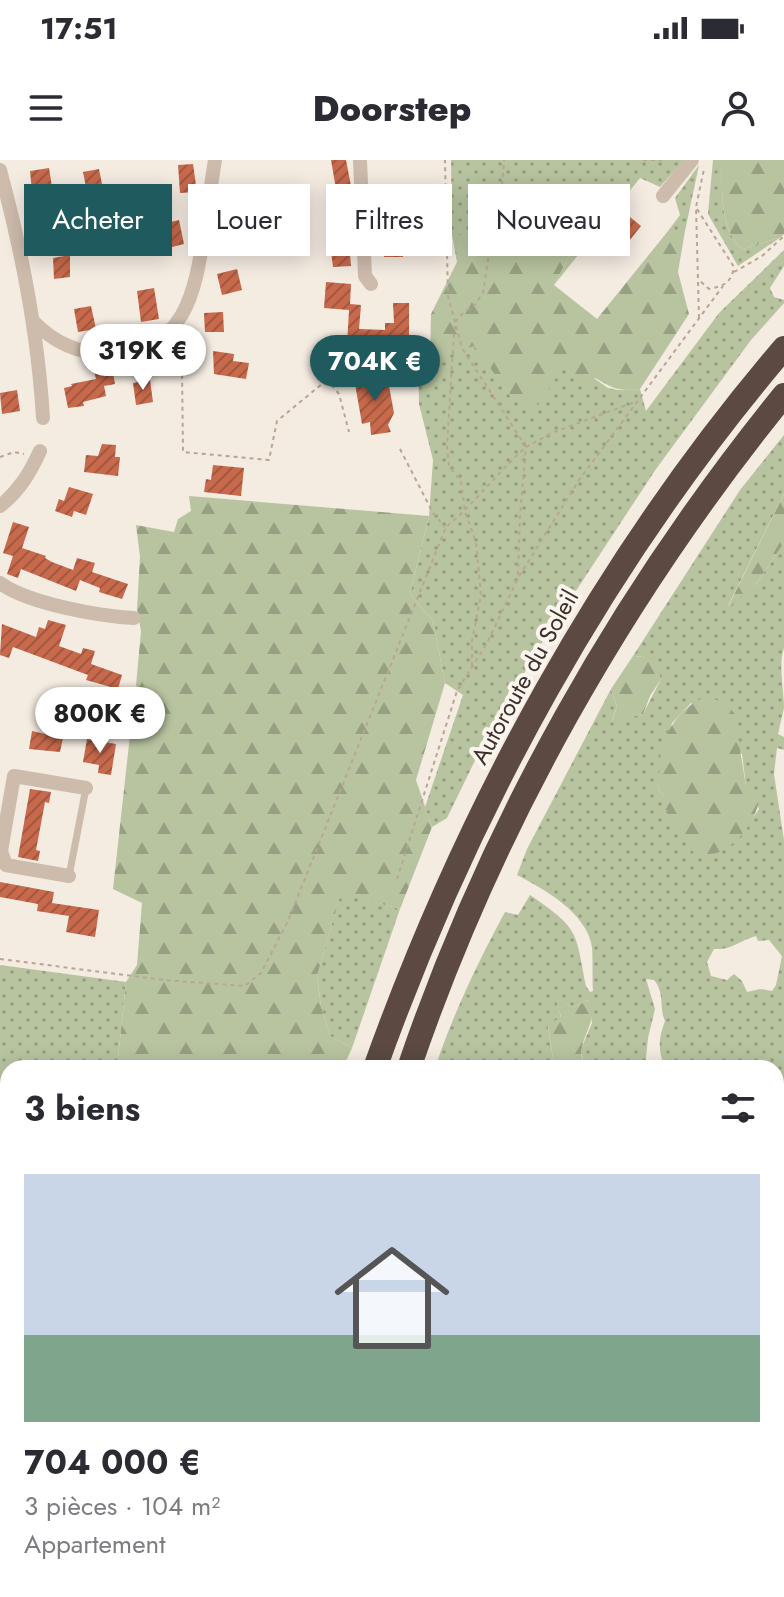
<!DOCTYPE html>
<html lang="fr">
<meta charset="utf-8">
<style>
:root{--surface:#fff;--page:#f7f7f7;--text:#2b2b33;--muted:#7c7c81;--accent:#1f5a5e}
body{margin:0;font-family:Jost,sans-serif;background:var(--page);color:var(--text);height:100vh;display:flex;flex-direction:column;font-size:30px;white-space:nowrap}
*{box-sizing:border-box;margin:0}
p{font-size:26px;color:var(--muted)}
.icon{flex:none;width:44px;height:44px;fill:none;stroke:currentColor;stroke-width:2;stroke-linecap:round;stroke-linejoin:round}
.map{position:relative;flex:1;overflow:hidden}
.drawer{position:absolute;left:0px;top:900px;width:784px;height:538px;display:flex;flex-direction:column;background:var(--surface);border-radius:24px 24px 0 0;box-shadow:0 4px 20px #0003}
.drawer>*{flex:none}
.top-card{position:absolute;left:24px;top:24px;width:736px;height:72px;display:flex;gap:16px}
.price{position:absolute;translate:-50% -68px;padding:0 18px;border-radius:28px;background:#fff;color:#222;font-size:26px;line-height:52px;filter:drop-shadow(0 2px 4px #0008)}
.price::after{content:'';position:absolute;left:50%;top:48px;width:24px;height:18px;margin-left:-12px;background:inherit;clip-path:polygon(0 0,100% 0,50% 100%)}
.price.current{background:var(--accent);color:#fff}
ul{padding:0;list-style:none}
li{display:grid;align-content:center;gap:16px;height:424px;padding:0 24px}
li span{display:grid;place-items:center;height:248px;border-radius:0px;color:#555}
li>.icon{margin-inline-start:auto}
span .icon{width:144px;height:144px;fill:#fffc;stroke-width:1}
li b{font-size:34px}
h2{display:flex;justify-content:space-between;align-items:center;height:96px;padding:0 24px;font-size:34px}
.chip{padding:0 28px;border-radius:0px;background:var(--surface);box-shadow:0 4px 20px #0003;font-size:28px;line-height:72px}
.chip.current{background:var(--accent);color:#fff}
.status{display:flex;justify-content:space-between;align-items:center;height:56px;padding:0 40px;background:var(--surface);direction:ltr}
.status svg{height:22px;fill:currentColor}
header{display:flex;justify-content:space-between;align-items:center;height:104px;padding:0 24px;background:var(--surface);font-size:36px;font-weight:800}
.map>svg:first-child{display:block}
</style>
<div class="status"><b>17:51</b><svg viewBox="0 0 49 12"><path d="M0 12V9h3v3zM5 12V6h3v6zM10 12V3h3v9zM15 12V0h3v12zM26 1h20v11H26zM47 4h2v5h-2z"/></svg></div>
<header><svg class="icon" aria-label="menu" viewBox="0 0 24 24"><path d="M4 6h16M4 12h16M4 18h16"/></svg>Doorstep<svg class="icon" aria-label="person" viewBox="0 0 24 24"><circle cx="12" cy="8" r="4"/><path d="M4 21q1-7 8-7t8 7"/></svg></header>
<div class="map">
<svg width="784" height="1437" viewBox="0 0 784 1437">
<defs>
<pattern id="grass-dots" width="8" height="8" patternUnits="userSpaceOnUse" patternTransform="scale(2)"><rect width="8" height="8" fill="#b8c4a0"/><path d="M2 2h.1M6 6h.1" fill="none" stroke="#97a083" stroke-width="1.8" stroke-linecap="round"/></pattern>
<pattern id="forest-firs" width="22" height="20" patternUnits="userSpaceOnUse" patternTransform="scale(2)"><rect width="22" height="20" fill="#b8c4a0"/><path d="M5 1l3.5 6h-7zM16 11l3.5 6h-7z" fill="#97a083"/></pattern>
<pattern id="building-hatch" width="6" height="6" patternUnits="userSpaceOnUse" patternTransform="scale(2)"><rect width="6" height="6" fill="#c8694b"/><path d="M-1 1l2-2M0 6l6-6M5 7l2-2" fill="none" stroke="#a4573f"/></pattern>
</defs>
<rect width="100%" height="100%" fill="#f4ebe1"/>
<path fill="url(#grass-dots)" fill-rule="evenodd" d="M451,0h233l-24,27 -20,-9 -86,107 22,-42 -12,-11 -48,4 -35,-7 -18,6h-11z
M713,0h9c0,28 -3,71 21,89l38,-12 -43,29 -30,-52z
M699,5l-14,66h-17l12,-16 -5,-17z
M784,90v16l-14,22 4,9 10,3v3l-33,37 -95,129 -115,175 -58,100 -36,74 -15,9 -7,-20 38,-112 -18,-12 -12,-62 -23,-27 19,-78 4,-56 -14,-56 -1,-45h12l44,-14 39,54 49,-43 46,32 10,2 22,-1 6,22 73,-98z
M784,275v59l-56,112 28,-22 28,-41v105c-6,16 0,42 0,60 -2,8 -4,17 -6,26l6,3v13l-7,-2 -3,26 10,66v757h-39l2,-7h29v-522h-111c-7,-18 -7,-28 0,-47 -6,-14 0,-28 -11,-41l-8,-1 9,30 -7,29 -3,30h-61l-3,-19 11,-26 -3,-23 -16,7 -16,-7 4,18 -13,8 5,33 8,9h-126c18,-54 43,-106 70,-156l13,3 12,-20c49,34 45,34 56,91l4,6 3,-1c-1,-13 0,-34 -1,-44 -5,-34 -48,-58 -75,-72l10,-26 84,-160 6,17 -5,15 31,-7 18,-35 -17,-22 -11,-1 107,-166zM691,543l51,51 4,32 13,23 -19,27 -72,-26 -3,-13 -7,-8 3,-14 -1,-13 12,-39zM756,776l2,5 11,-1 13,16 -6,29 -4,6 -12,-2 -13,3 -5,-11 -8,-7 -7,6 -16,-4 -4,-14 7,-13c19,1 24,-8 42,-13z
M341,732l59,17 -48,139 -22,-12 -9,-30 -4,-30z
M0,805l126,17 -9,86h-109v77h-8z
M390,1430h204v7h-204z"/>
<path fill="url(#forest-firs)" d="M722,0h62v74l-3,3 -38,12c-24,-18 -21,-61 -21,-89z
M481,69l35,7 48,-4 12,11 -22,42 43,34 71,-88h17l-7,41 11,42 -49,75c-24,2 -25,0 -45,-11l-9,8 -7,-3 -17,-26 -4,17 -18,30 -13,3 -14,-8 -39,-53 -44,13 1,-45 26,-52 -5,-27h11z
M784,334v49l-28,41 -29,25z
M189,336l240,20 -19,78 23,27 12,62 -29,97 16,47 -32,82 -59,-16 -24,83 4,30 9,30 22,12 -9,20h-226l9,-86 11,-17 5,-62 -29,-14 18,-163 15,-13v-22l-10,-5 5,-55 -4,-22 3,-52 -4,-32 38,7 4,-13 13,-8z
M633,496l11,1 13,8 4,14 -11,17 -7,18 -31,8 5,-16 -6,-17z
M705,537l20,5 9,11 12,73 14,7c-1,22 -18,48 -39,58 -6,4 -18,3 -26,3l-25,-31 -2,-13h-6l3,-13 -7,-8c2,-9 1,-17 2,-26 1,-28 19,-55 45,-66z
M556,839l17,8 16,-7c8,20 -3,29 -7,47 -2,6 1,14 2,21h-23l-8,-9 -5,-34 13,-8z
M73,1430h161l-1,7h-161z"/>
<path fill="url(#building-hatch)" d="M331,0h15l5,26 -15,3z
M193,4l4,28 -17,1 -2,-28z
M49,8l3,19 -20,4 -2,-20z
M99,9l4,20 -16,3 -4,-20z
M630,57l11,9 -20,25 -11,-9z
M247,58l1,27 -19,2 -2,-28z
M179,60l5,24 -16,4 -6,-24z
M403,68v29h-19l2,-28z
M339,79v3l10,-1 2,25 -18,1 -2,-15h-4l-1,-11z
M70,95v22l-16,2 -1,-21z
M237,109l5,21 -20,5 -5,-21z
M326,122l25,2 -1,20 11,1 -2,24 26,1v-7h9l-1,-20h16v36l-39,1v6l-23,-1 2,-35 -25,-2z
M154,128l5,31 -18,3 -4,-31z
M91,146l5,23 -18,3 -4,-23z
M223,152l1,20h-19l-1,-19z
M213,191l21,3 -1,7 16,2 -3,16 -32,-5z
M112,208l3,16 -11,2 2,10 -23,6 1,4 -16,2 -4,-20 8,-2 -1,-2 25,-5 -2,-8z
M383,214l2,12h4l5,27 -6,12 3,7 -20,3 -1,-13 -8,2 -8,-46z
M150,220l3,22 -17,3 -3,-22z
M17,230l3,21 -18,3 -2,-21z
M102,284l14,1 -1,12h5l-2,19 -34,-4 2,-17 12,1z
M213,305l31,3 -3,28 -37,-4 2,-13 5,1z
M69,327l24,7 -7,21 -12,-4 -2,6 -17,-6 4,-12 5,2z
M13,362l16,5 -7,21 24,8 -1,2 7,4 21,8 4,-12 18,5 -3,9 36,12 -6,15 -23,-7 1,-4 -20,-8 -4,11 -55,-22 -3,9 -11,-4 6,-18 -10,-3z
M48,460l18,5 -7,21 22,8 2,-6 12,3 -4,13 31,11 -4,14 -32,-9 2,-5 -75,-28 -4,11 -9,-3 2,-31 34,13 3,-10 6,2z
M32,571l31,7 -3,14 -31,-3z
M87,579l29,5 -5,31 -13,-2 1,-8 -16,-3z
M30,629l21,3 -2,11 -4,-1 -9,48 4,1 -2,10 -20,-4z
M0,722l54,10 -2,11 47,7 -4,27 -29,-5 3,-16 -32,-5 1,-7 -38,-7z"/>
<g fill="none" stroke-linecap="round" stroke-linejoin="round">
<path stroke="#b9a596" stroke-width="2" stroke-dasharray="4 4" stroke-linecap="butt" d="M643,0h19
M697,49l37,58c-3,16 -10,19 -25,22l-11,-10
M734,112l28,-16 22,-20
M699,158l-3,-111 8,-38
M174,184l8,27 1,81 86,8 8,-39 45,-37 8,-1 9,11 10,38
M400,289l33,64 12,14
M0,297l14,-5 10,2
M518,415l2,-59 6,-69 28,-15 81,-30
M472,506v-25l9,-46 -5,-53 -11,-30 -4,-31 -12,-15 -2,-19 5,-83 3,-42 9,-10 10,-6 9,-13 12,-80 9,-18c-4,-10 0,-24 0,-35
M397,719l60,-188 30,-48 31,-65 61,-98 144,-194
M0,799l164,21 81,6 16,-13 27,-52 158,-394c29,-24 51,-54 80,-80l-64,-99 -14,-52 -3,-136
M776,952l8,-10
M601,1430v7
M383,1437v-7"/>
<path stroke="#cdbbac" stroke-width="7" d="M69,716l17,-88"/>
<path stroke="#cdbbac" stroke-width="14" d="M360,0l5,116 6,8
M0,10c22,81 38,164 43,248
M663,36l29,-36
M33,161c20,21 46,33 76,33 76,-2 86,-61 95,-121 4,-24 7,-49 11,-73
M0,346c19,-15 30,-33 40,-55
M0,423c29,21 99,33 134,35
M69,716l-63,-11 -5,-14 13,-75 72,12"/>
<path stroke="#5c4a42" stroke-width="24" d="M375,908c93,-260 229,-509 409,-720
M409,908c83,-244 213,-473 375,-673
M254,1437l1,-7
M296,1437l1,-7"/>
</g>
<g text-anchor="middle" stroke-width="8" stroke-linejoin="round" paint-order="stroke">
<g font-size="24" fill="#3b302b" stroke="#fbf5ee">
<text transform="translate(525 517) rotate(-61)" y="8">Autoroute du Soleil</text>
</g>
</g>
</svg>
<b class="price" style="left:143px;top:232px">319K €</b>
<b class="price current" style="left:375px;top:243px">704K €</b>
<b class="price" style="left:100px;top:595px">800K €</b>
<div class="top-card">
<a class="chip current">Acheter</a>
<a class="chip">Louer</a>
<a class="chip">Filtres</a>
<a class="chip">Nouveau</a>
</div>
<section class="drawer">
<h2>3 biens<svg class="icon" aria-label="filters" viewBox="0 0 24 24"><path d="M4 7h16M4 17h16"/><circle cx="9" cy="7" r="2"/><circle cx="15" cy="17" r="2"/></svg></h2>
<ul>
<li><span style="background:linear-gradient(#c9d6e8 65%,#7fa58c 0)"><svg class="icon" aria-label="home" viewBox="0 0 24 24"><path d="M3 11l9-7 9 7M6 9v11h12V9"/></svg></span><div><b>704 000 €</b><p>3 pièces · 104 m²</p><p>Appartement</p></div></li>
</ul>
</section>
</div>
